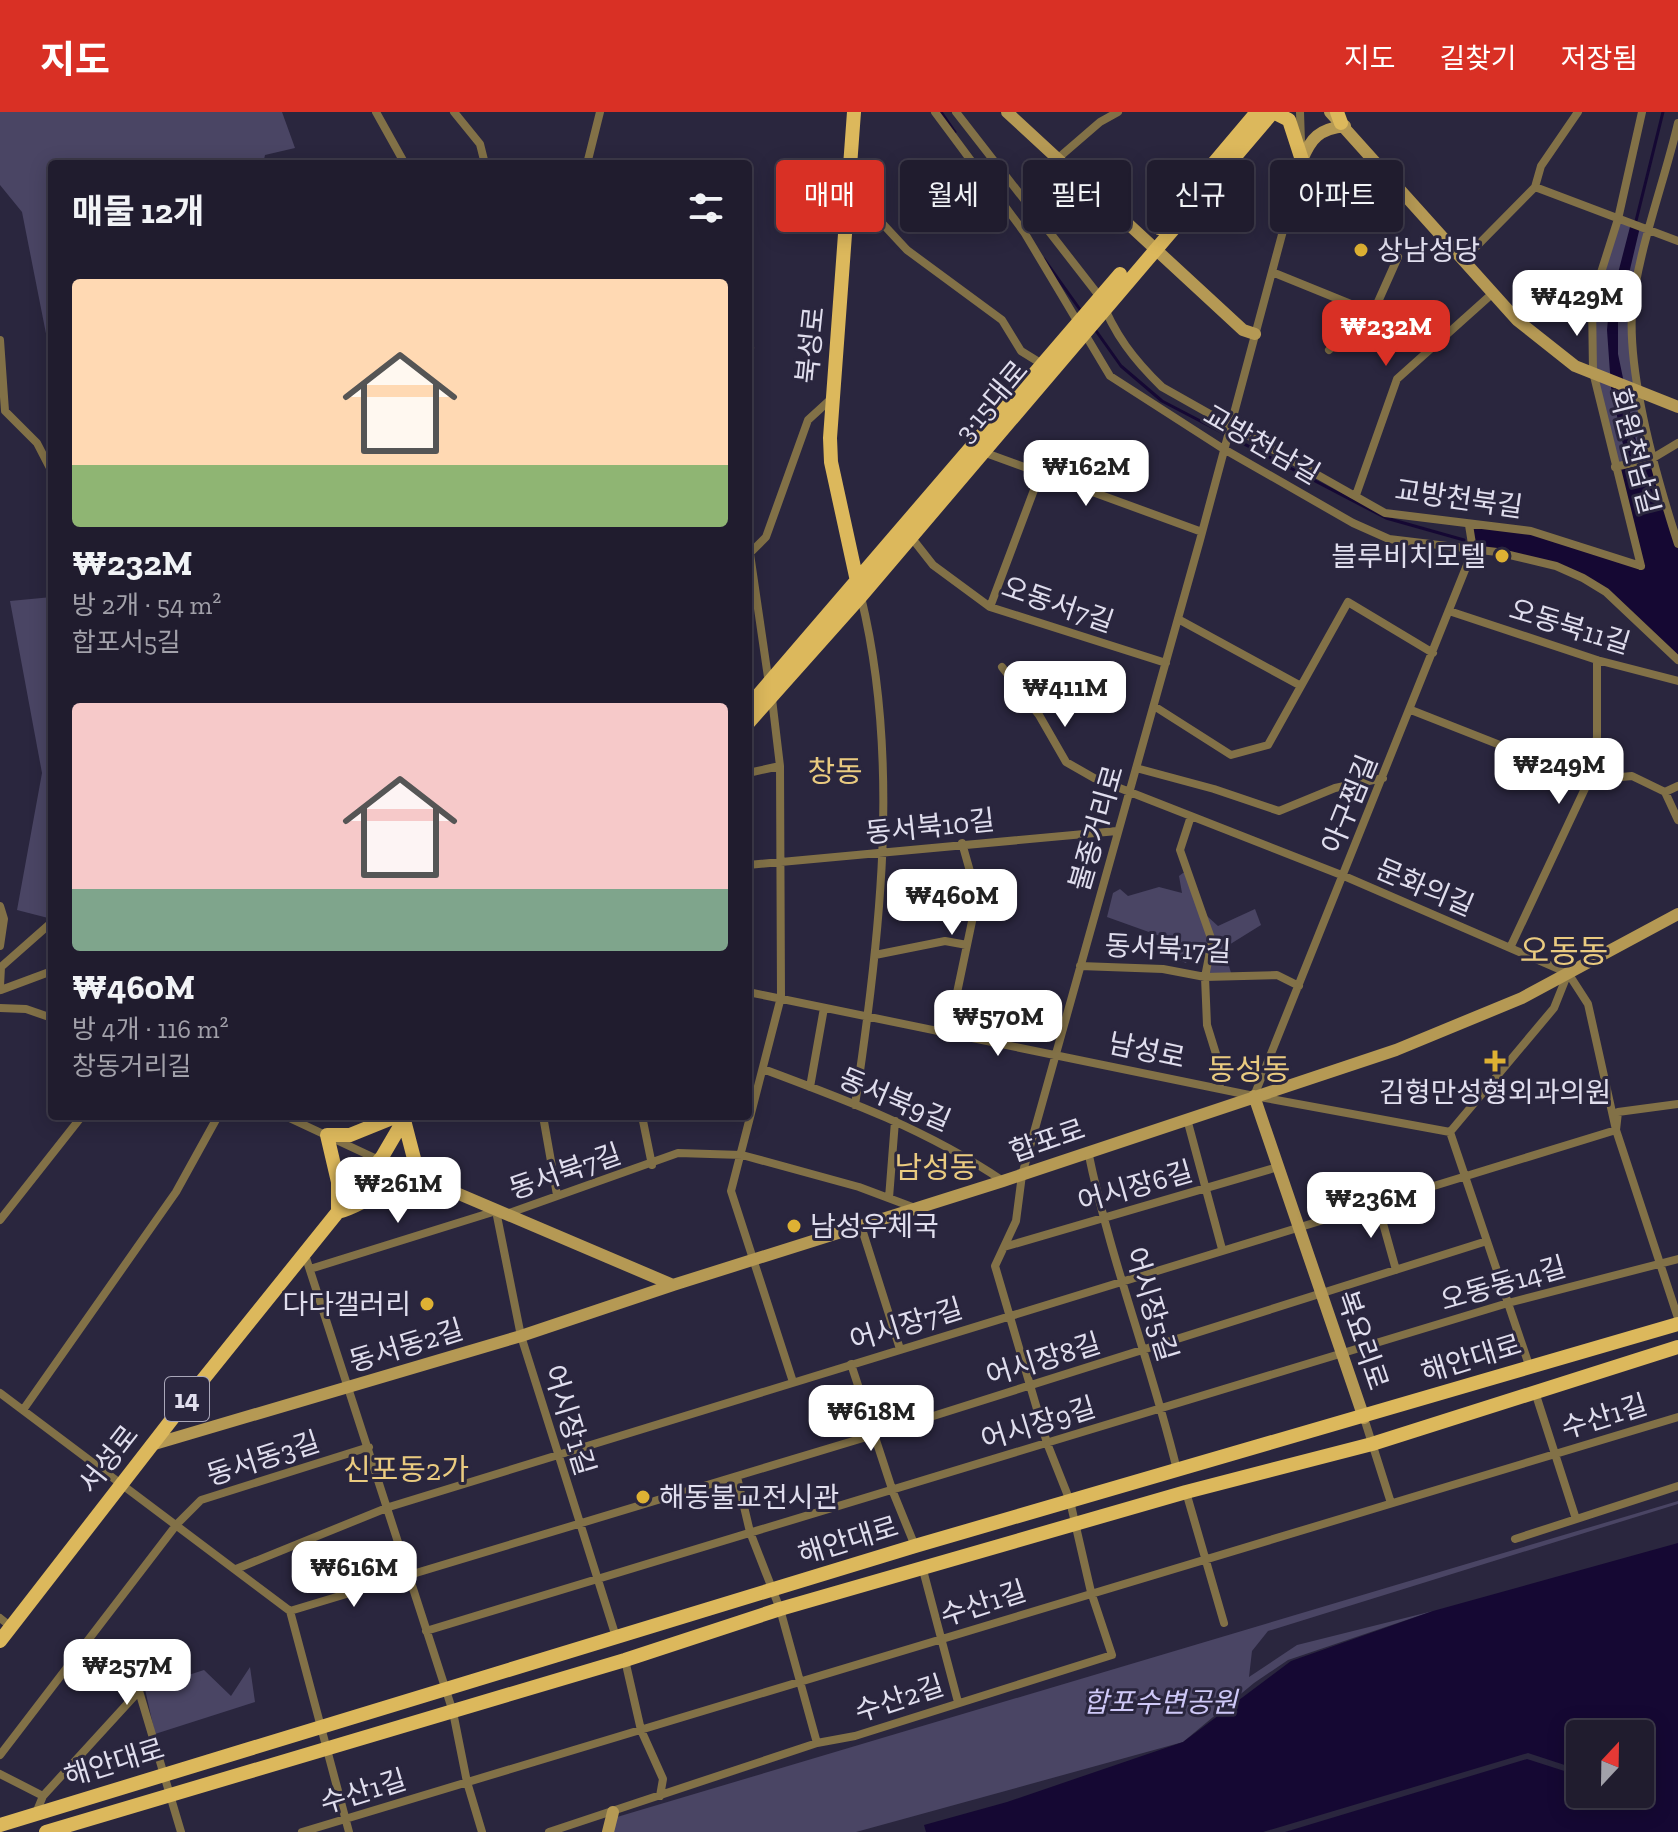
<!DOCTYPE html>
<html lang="ko">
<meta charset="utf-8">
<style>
:root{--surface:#201c2e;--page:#2d293a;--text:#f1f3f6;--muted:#a2a1aa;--line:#3d3a4a;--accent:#d93025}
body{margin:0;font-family:"Zilla Slab","Noto Sans KR",serif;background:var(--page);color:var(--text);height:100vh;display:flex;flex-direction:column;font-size:30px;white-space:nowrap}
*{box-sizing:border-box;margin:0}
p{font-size:26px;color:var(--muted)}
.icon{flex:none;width:44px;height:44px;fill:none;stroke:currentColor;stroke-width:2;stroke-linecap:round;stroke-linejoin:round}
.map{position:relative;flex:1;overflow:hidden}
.side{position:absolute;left:48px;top:48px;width:704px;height:960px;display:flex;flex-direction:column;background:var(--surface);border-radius:8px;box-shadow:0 4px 20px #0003,0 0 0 2px var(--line)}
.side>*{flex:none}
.guide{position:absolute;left:776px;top:48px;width:760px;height:72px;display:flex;gap:16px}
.needle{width:52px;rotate:22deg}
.fabs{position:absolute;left:1566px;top:1608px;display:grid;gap:16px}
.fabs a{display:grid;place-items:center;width:88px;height:88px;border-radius:8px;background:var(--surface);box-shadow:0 4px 20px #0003,0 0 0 2px var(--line);font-size:40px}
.price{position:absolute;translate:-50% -68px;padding:0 18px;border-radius:16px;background:#fff;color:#222;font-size:26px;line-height:52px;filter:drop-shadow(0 2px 4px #0008)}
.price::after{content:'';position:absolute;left:50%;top:48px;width:24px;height:18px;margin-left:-12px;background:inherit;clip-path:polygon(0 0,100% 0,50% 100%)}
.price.active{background:var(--accent);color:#fff}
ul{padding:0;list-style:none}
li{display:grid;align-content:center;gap:16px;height:424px;padding:0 24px}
li span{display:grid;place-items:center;height:248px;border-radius:8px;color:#555}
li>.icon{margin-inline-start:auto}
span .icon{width:144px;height:144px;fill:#fffc;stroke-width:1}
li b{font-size:34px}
h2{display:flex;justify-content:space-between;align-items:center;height:96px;padding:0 24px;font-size:34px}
.tag{padding:0 28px;border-radius:8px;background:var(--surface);box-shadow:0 4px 20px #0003,0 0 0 2px var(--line);font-size:28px;line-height:72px}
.tag.active{background:var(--accent);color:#fff}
header{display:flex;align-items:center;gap:48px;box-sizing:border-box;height:112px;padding:0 40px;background:var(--accent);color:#fff}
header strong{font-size:38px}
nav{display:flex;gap:44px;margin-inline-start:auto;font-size:28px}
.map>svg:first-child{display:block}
</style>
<header>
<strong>지도</strong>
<nav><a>지도</a><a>길찾기</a><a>저장됨</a></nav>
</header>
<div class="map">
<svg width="1678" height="1720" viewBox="0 0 1678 1720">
<rect width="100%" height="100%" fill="#2a263e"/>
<path fill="#4a4564" d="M0,0h282l13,36 -30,7 -2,9h-211v200l-30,-152 -22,-27z
M1618,107l33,12 -13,45 -6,78 21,104 -38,9 -22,-95 -1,-71z
M52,485v322l-35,-9 25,-137 -32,-172z
M1183,761h4l20,43 11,10 37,-17 6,16 -37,23 7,25 -21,1 -1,-18 -17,-7 -6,14 -29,-12 3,-15 -53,-19 6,-24 7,-4 8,7 31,-9 23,6 -3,-17z
M1678,1389v3l-410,127 -16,20 -3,26 48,-32 136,-34 -145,49 -34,23 -71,59 -327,90h-243l4,-15z
M250,1555l5,35 -100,32 -10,-45 59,-19 27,26z"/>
<path fill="#150833" d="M1631,111l9,4 -22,93v34l22,106 13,-2 25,86v116l-72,-68 -50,-26 -83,-16 -4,-25 67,7 104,33 -25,-98 12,-3 -16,-77 -4,-57 2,-22z
M1678,1431v289h-393l242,-73 53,17v18h60v-60h-60v36l-52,-17 -265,79h-337l-2,-7 83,-23 176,-60 108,-81 142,-50z"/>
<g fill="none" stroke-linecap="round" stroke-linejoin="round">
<path stroke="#150833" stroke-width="3" d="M941,0l14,20
M1635,113l28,-113
M1044,147l37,52
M1094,216l27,38 41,35 224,117 78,22"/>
<path stroke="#827147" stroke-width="8" d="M376,0l29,52
M454,0l26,32 5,20
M935,0l89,120 86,144 112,72 131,75 36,16 108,13 59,14 27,12 23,14 72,68
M956,0l144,185c14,37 34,63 62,90l223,126 146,18 110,35
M1300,0l1,30
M1678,11c-13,57 -42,133 -46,189 -4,67 25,167 46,232
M1056,48l44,-38 18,-10
M587,52l13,-52
M1535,75l143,54
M847,108l34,2 26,28 95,70 19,31 21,13
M1463,148l72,-73 6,-21 37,-54
M1272,160l101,41
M0,228l5,71 32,32 15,29
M1329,238l44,-37 25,-56
M748,239l2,-3
M983,340l219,80
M1615,355l38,-9 25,-15
M1356,383l41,-116 96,-86
M911,425l22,28 57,42 176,56
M748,428l21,144
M748,443l18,-18 42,-117 23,-21
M1641,454l-48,-194 -1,-71 26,-82 24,-107
M990,495l50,-133
M1449,499l148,49 81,21
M1178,507l123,67
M1002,555l37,48 27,47 28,16 250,98 224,97
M772,587l8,67 1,231 -50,194 62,191
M1154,594l77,49 37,-10 80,-143 85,51
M1411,598l178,70 43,-4 33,16 13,28
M1136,656l78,21 65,22 56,-23 48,-10
M748,661l32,-7
M1665,680l13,-6
M1191,704l-11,34 32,91 -7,36 2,48 9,29 4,34
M748,753l369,-34
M0,794l4,13 -4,27
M1510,836l79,-168 8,-43v-77
M875,843l70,-14 22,4
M1080,854l83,3 42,8 72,-2 22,11
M1568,861l20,31 28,126 62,188
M0,874l1,-19 51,-45
M1,878l51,-19
M748,880l506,104 196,36 104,-124 14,-35
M0,896l26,1 26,9
M949,919l26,-124v-18l-13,-46
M763,957c86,32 164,61 240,112
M810,975l14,-79
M1254,984l219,-546 -4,-25
M855,993c25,-165 46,-345 6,-508
M285,1004l94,44
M543,1004l14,79
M642,1004l10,49
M1187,1007l35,130
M1450,1020l80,236
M1088,1039c22,108 63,212 89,319
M889,1086l6,-77
M1377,1090l19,68
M504,1103l174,-62 64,2 117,32 56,21
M0,1108l82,-104
M861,1114l39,123
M1004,1135l274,-80
M305,1143l148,457 14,70 15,50
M310,1157l186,-58 25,125 95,301
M851,1252l42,128 22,54
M1535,1280l41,127
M0,1281l290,218 59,221
M23,1298l153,-218 42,-76
M1364,1306l27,85
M737,1365l13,55 30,77 37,134
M1186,1380l38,131
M1515,1427l163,-53
M236,1457l153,-62 1227,-377 2,-18 60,-8
M923,1458l35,132
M290,1499l583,-176 614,-194
M0,1506l10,8
M426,1519l1082,-328 170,-44
M82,1534l57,45 42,141
M625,1548l16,70 22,49 -3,17
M0,1643l177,-231 24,-24 168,-53
M0,1662l43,22
M36,1701l7,-17 96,-105
M302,1720l1376,-415
M549,1720l268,-89 38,-7 257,-81 -21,-63 -21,-91 -23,-58 -52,-177 21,-45 6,-46 178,-635 102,-380"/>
<path stroke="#b59954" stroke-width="12" d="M1007,0l236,218 12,4
M1330,0l187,208 58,46 103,41
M1302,48c9,-22 17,-31 43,-34
M1254,984l110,322
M379,1048l294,125 330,-104 393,-131 126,-52 156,-84
M151,1333l370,-109 152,-51
M608,1720l5,-20"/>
<path stroke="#dcb85c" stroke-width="14" d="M854,0l-24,326 1,24 26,119
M1273,0l16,8 13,40
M1337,0l4,11
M1159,116l98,-116
M748,595l372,-433
M748,611l113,-127 412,-484
M397,1004l-47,19h-23l11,47v30c13,-3 23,-10 35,-15 19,-6 38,-5 57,-14l-12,-9 -14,-54
M0,1529l193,-249 189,-235 24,-41
M0,1713l915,-279 763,-222
M46,1720l579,-172 155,-51 406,-117 186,-48 306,-97"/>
</g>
<g fill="#deb133" stroke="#2a263e" stroke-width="3">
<circle cx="1361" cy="138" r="8"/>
<circle cx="1502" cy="444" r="8"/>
<path d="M1491 937h8v8h8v8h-8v8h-8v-8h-8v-8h8z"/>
<circle cx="794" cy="1114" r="8"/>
<circle cx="427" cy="1192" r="8"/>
<circle cx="643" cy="1385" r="8"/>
</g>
<g text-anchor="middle" stroke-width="6" stroke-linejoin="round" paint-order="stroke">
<rect fill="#2a263e" stroke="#a9a7b9" stroke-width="2" x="165" y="1265" width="44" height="44" rx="6"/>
<g font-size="26" font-weight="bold" fill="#e0deee">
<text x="187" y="1296">14</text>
</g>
<g font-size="28" fill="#e0deee" stroke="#2a263e" text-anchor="start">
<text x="1377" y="148">상남성당</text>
<text x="1486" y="454" text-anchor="end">블루비치모텔</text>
<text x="1495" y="990" text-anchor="middle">김형만성형외과의원</text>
<text x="810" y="1124">남성우체국</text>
<text x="411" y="1202" text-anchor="end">다다갤러리</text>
<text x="659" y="1395">해동불교전시관</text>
</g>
<g font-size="28" fill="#e0deee" stroke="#2a263e">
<text transform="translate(810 233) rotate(-84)" y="10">북성로</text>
<text transform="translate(991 289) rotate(-50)" y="10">3·15대로</text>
<text transform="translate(1262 332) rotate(30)" y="10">교방천남길</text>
<text transform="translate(1635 339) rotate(76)" y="10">회원천남길</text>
<text transform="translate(1459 386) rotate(8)" y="10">교방천북길</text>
<text transform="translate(1058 492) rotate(19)" y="10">오동서7길</text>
<text transform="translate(1570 514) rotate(17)" y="10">오동북11길</text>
<text transform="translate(1349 692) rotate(-68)" y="10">아구찜길</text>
<text transform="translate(930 714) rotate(-6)" y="10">동서북10길</text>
<text transform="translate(1096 716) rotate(-74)" y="10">불종거리로</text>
<text transform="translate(1425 775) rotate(23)" y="10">문화의길</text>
<text transform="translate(1168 836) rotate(3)" y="10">동서북17길</text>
<text transform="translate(1147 938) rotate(12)" y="10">남성로</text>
<text transform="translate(895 987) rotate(23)" y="10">동서북9길</text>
<text transform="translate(1047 1028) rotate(-19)" y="10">합포로</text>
<text transform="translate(565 1059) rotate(-19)" y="10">동서북7길</text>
<text transform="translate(1135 1074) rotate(-16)" y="10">어시장6길</text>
<text transform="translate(1503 1171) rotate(-16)" y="10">오동동14길</text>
<text transform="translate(1152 1192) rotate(73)" y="10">어시장5길</text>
<text transform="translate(906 1212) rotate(-17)" y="10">어시장7길</text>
<text transform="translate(1363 1228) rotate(71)" y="10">복요리로</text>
<text transform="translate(406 1233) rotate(-17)" y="10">동서동2길</text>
<text transform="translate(1471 1246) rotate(-17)" y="10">해안대로</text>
<text transform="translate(1043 1247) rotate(-17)" y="10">어시장8길</text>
<text transform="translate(1604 1304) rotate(-17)" y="10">수산1길</text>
<text transform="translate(570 1308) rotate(73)" y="10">어시장1길</text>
<text transform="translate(1038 1311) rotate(-17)" y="10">어시장9길</text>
<text transform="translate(263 1346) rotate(-18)" y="10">동서동3길</text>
<text transform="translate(108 1347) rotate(-52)" y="10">서성로</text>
<text transform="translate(848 1428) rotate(-17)" y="10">해안대로</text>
<text transform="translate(983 1491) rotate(-18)" y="10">수산1길</text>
<text transform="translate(899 1586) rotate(-18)" y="10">수산2길</text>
<text transform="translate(114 1650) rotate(-17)" y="10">해안대로</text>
<text transform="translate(363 1679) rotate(-17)" y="10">수산1길</text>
</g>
<g font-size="28" font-style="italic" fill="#cec8f7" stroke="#2a263e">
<text x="1160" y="1600">합포수변공원</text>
</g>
<g font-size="30" fill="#eacb80" stroke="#2a263e">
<text x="835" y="670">창동</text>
<text x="1249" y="968">동성동</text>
<text x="936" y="1066">남성동</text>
<text x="406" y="1368">신포동2가</text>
</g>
<g font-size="32" fill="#eacb80" stroke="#2a263e">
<text x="1564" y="850">오동동</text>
</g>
</g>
</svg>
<div class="fabs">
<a><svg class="needle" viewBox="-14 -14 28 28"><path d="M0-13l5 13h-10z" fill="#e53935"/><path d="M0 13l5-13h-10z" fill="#a2a1aa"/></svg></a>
</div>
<b class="price" style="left:1577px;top:226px">₩429M</b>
<b class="price active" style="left:1386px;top:256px">₩232M</b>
<b class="price" style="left:1086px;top:396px">₩162M</b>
<b class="price" style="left:1065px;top:617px">₩411M</b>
<b class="price" style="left:1559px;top:694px">₩249M</b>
<b class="price" style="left:952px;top:825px">₩460M</b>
<b class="price" style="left:998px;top:946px">₩570M</b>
<b class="price" style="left:398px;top:1113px">₩261M</b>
<b class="price" style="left:1371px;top:1128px">₩236M</b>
<b class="price" style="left:871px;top:1341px">₩618M</b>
<b class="price" style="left:354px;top:1497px">₩616M</b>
<b class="price" style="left:127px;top:1595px">₩257M</b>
<div class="guide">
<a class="tag active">매매</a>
<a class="tag">월세</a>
<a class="tag">필터</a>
<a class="tag">신규</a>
<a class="tag">아파트</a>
</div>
<section class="side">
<h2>매물 12개<svg class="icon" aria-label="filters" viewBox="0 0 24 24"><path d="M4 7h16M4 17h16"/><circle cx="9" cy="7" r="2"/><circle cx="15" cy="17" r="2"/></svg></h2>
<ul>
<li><span style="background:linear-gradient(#ffd9b3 75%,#8fb573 0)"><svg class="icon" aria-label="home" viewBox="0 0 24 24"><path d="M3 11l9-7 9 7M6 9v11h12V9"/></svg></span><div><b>₩232M</b><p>방 2개 · 54 m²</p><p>합포서5길</p></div></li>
<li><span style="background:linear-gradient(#f6c9c9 75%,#7fa58c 0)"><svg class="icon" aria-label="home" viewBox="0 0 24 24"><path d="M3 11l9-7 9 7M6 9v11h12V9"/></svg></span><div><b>₩460M</b><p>방 4개 · 116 m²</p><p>창동거리길</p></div></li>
</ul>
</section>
</div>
